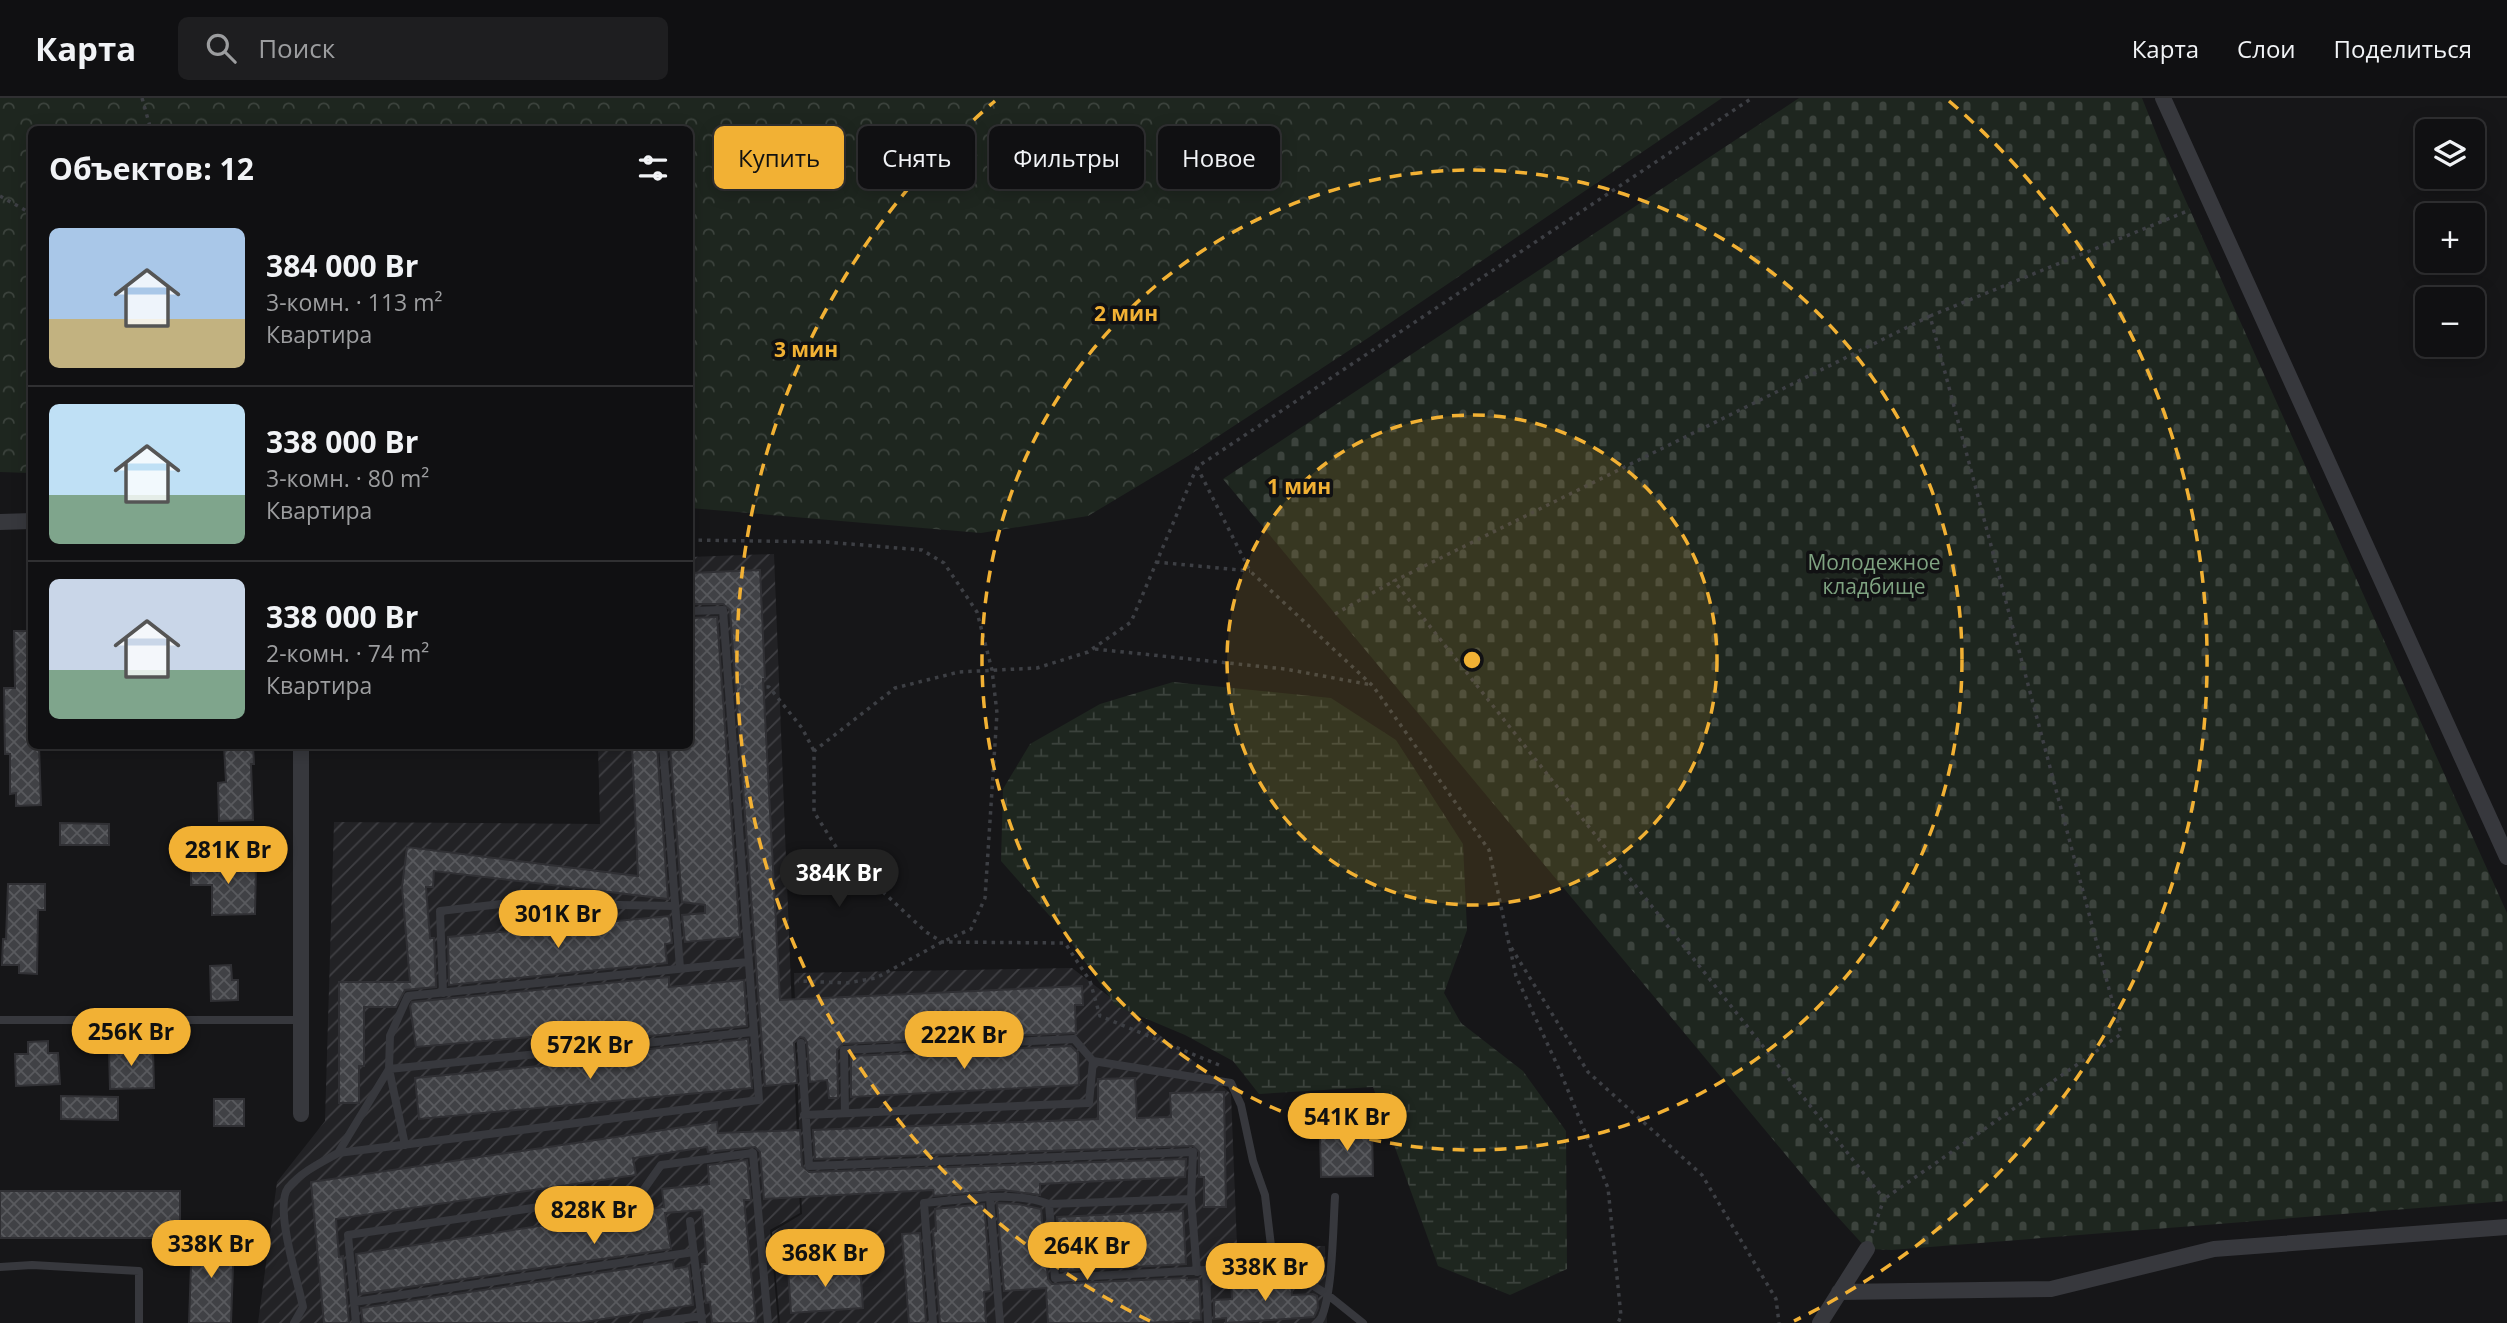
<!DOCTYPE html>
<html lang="ru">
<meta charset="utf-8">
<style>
:root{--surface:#101012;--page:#1e1e20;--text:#f1f3f6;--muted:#9c9d9f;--line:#303032;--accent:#f2b134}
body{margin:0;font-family:"Open Sans",sans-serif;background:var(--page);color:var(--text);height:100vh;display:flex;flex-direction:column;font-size:26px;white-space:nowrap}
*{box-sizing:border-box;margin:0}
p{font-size:23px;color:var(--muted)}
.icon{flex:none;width:38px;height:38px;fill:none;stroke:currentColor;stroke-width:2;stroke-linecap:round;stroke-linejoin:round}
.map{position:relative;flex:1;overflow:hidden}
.panel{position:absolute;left:28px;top:28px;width:665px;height:623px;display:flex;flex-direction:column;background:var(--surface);border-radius:10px;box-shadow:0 4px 18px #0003,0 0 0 2px var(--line)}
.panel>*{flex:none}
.hud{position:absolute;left:714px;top:28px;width:665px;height:63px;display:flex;gap:14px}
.buttons{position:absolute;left:2415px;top:21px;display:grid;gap:14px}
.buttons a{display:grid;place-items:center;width:70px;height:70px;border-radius:10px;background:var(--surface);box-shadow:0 4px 18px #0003,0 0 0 2px var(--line);font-size:35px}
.price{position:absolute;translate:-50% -60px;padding:0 16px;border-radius:24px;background:var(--accent);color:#111;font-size:23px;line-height:46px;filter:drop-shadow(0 2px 4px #0008)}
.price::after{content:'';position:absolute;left:50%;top:42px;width:21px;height:16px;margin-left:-10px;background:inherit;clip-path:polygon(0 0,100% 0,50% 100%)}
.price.selected{background:#222;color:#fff}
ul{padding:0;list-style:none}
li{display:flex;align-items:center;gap:21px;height:175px;padding:0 21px}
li+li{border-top:2px solid var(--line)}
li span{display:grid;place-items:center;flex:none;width:196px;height:140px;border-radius:10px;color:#555}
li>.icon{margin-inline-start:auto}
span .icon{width:84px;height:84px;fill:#fffc;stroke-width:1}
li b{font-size:30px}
h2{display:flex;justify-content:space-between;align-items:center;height:84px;padding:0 21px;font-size:30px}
.chip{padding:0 24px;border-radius:10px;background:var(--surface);box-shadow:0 4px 18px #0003,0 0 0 2px var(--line);font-size:24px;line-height:63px}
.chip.selected{background:var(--accent);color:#111}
header{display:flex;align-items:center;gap:42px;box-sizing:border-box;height:98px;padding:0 35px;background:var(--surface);border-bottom:2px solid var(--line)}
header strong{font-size:33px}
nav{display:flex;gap:38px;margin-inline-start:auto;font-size:24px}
.search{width:490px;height:63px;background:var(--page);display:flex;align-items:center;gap:18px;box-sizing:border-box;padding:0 24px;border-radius:10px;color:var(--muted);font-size:26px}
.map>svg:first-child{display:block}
</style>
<header>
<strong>Карта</strong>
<div class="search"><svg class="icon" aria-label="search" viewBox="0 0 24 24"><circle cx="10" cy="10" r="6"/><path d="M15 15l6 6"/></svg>Поиск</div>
<nav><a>Карта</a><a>Слои</a><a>Поделиться</a></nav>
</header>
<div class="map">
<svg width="2507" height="1225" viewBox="0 0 2507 1225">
<defs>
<pattern id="industrial-furrows" width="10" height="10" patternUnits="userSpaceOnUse" patternTransform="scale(1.75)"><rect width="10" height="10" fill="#222225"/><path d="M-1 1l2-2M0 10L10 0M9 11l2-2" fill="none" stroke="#3f3f43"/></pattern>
<pattern id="forest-crowns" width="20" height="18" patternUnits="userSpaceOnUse" patternTransform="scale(1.75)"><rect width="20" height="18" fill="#1e261f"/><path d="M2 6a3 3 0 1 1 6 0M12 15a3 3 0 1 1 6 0" fill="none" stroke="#3c433d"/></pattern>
<pattern id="wetland-marsh" width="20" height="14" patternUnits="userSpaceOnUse" patternTransform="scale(1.75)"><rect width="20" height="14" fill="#1e261f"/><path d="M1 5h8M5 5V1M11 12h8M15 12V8" fill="none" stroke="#3c433d"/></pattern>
<pattern id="cemetery-stones" width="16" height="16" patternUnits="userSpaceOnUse" patternTransform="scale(1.75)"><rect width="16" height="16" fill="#1e261f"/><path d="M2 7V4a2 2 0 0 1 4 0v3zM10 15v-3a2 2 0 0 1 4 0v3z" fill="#3c433d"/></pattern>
<pattern id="building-cross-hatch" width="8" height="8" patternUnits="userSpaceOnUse" patternTransform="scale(1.75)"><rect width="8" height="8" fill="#404145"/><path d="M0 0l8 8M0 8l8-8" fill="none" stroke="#595a5e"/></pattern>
</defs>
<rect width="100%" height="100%" fill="#161618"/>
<path fill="url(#industrial-furrows)" d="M774,456l26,659 -30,17 8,93h-520l19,-141 48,-61 9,-299 266,2 -2,-78h92v-189z
M1072,870l128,98 31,28 6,152h88l2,77h-547l-8,-91 30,-18 -8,-241z"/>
<path fill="url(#forest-crowns)" d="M0,0h1722l-354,240 -180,118 -100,60 -107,17 -291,-25v-378h-658l-1,343 -31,-1z"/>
<path fill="url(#wetland-marsh)" d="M1173,584l158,16 65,42 67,104 4,86 -23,63 17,30 62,48 43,60 1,138 -57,26 -72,-29 -65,-179 -114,7 -26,-33 -48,-26 -69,-29 -52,-74 -63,-71 2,-72 27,-45 70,-40z"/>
<path fill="url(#cemetery-stones)" d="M1799,0h343l20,50 345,765v288l-615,49 -25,-1 -32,-35 -612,-735z"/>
<path fill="url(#building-cross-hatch)" stroke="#303034" stroke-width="2" d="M760,472l5,109h-2l17,321 302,-14 1,19h-8l1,28 -233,11 -6,6 1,48h-9l-2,-18 -17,2 -3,-40 -3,-4 -4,-1 -6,6 3,40 -32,3 -35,-476 -7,-6h-33v-31z
M690,520l27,-1 23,320 -55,5 -3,-27 23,-2v-8l-23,-3 -12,-156h20z
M14,533h18v115h7l2,59 -25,1v-13l-6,1v-40h-5l-1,-66h11z
M224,648h29l1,18h-3l2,56 -34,1 -1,-38 8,-1z
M632,648h25l11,153 -234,-28 -1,16h-7l4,51h4l2,49 -31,3 -9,17h-32v59h-5v37h-20v-121h71l-8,-95 5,-40 231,29z
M60,725l49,1v21h-49z
M256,764l-1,52 -43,1v-30h-21v-22z
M8,786h37v26h-7l-1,64 -18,-1v-8h-17l1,-26h3z
M669,818l3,27 -7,1 2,19 -218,22 -1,-48z
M231,867l1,15h6v20l-27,1 -1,-35z
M669,879v10l75,-7 3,46 -147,15 -1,-10 -183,16 -6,-41 2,-4z
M748,941l4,49 -333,31 -4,-41 187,-18 -1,-6z
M48,943v12h10l2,31 -44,2 -1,-32h13v-12z
M1071,948l7,7 1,32 -228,12v-41z
M153,950l1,40 -44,1 -1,-40z
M1135,980l2,40 34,-1 -1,-24 54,-1 2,115h-22v-30h-5v-25l-6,-6 -378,13 -2,-29 285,-11v-40z
M1334,997v19l-34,1v-19z
M61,998l57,1v23l-57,-1z
M214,1001h30v27h-30z
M717,1024l1,11 82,-3 2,36 7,6 377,-13 -1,18 -145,7v11l-37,-5 -69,6 -1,-6 -169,9 -4,-47 -5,-5 -47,5 -1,-5 -74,11 3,17 -300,44 3,38 4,-1 6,67h-25l-13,-141z
M1372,1032l1,46 -52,1 -1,-46z
M747,1062l4,40h-7l12,123h-44l-2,-21 -4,1 -4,-39h5l-5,-54 -37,3 6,36 -311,45 -4,-40 308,-47 -2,-18 47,-5 -1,-19z
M0,1093h180v47h-180z
M997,1105l21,1 23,5 7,70 4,5 135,-6v2l12,-1 2,41 -57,3h-96l-2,-35 -42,3z
M984,1106l7,87 -7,1 2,31h-46l-7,-92h3l-1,-22z
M1183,1113l3,53 -125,7 -4,-54z
M920,1135l6,90h-17l-7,-89z
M192,1138l42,1 -3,86h-42z
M673,1164l1,7 15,-3 4,39 -115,18h-215l-2,-15z
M860,1167l3,43 -72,5 -3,-44z
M1291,1181l1,16 21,-1 4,2 1,12 -4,9 -88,6v-5l-12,1v-19l18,-1 -1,-16z"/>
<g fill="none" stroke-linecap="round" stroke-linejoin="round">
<path stroke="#3d3f44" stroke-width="3.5" stroke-dasharray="3.5 5" stroke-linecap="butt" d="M142,0l9,32
M0,98l32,18
M1930,218l260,-106
M1197,369l53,104 123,115 116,164 20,94 79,128 114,103 74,124 3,24
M690,442l136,2 96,8 22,13 33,49 15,58 5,43 -12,185 -14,31 -29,13 -66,36 -29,5 -49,-2
M1156,464l94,9
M1335,516l59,-33
M1095,551l190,20 87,16
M741,589h28l33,41 12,23
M1510,850l6,28 44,95 48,117 13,128 -3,7
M1219,967l-119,-49 -10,-35 -25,-38 -123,-1 -16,-10 -88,-82 -24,-38v-61l81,-63 64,-16 78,-4 51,-16 43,-30 66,-155 555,-369
M1872,1135l12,-34 -490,-618 536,-265 191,718 -237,165"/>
<path stroke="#37383d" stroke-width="8" d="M663,648l17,222
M443,895l-3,-82 70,-8 165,3
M0,922h301
M801,945l8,123 384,-14 -2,47 6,73
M845,1015l-1,-63 230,-11 19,22 138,22 10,22 12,56 12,34 6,51 11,20
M804,1017l285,-12 4,-42
M405,1047l-16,-76 364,-37
M338,1055l51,-84 1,-33 18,-40 340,-34
M990,1100l10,125
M1049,1106l6,74 227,-12 46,29 35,28
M690,1123l12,102
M0,1169l32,-2 107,6v52
M1206,1173l2,52
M354,1204l340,-50
M294,1225l9,-16c-5,-25 -29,-100 -15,-119 13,-16 32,-25 50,-35l421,-53 -36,-490 -33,1
M356,1225l-8,-88 294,-43 19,-27 92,-12 15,170
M647,1225l55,-7
M933,1225l-9,-120c39,-3 87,-13 125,1l142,-5
M1318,1225c15,-17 15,-100 17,-126"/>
<path stroke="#37383d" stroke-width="16" d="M2163,0l344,759
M0,424l32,-1
M301,1016v-368
M1839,1194l212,-3 163,-40 293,-22
M1820,1225l47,-74"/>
</g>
<circle cx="1472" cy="562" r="245" fill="#f2b134" fill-opacity=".12"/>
<g fill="none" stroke="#f2b134" stroke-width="3.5" stroke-dasharray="12 9">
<circle cx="1472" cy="562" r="245"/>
<circle cx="1472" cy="562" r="490"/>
<path d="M1150 1223A735 735 0 0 1 995 3M1949 3A735 735 0 0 1 1794 1223"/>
</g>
<g text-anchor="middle" stroke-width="7" stroke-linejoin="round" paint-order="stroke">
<g font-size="21" fill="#7fa381" stroke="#111113">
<text x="1874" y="472">Молодежное<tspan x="1874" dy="24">кладбище</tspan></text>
</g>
</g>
<circle cx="1472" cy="562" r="10" fill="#f2b134" stroke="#111113" stroke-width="3.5"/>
<g font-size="21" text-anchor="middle" font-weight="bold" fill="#f2b134" stroke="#111113" stroke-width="7" stroke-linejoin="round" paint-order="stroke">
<text x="1126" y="223">2 мин</text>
<text x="806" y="259">3 мин</text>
<text x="1299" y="396">1 мин</text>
</g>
</svg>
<div class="buttons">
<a><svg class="icon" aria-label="layers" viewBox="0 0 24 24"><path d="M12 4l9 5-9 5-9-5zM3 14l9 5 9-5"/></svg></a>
<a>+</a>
<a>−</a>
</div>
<b class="price" style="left:228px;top:788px">281K Br</b>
<b class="price selected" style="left:839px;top:811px">384K Br</b>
<b class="price" style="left:558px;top:852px">301K Br</b>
<b class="price" style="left:131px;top:970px">256K Br</b>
<b class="price" style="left:964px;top:973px">222K Br</b>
<b class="price" style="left:590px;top:983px">572K Br</b>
<b class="price" style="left:1347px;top:1055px">541K Br</b>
<b class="price" style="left:594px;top:1148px">828K Br</b>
<b class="price" style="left:211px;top:1182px">338K Br</b>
<b class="price" style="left:1087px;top:1184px">264K Br</b>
<b class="price" style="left:825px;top:1191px">368K Br</b>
<b class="price" style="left:1265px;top:1205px">338K Br</b>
<div class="hud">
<a class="chip selected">Купить</a>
<a class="chip">Снять</a>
<a class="chip">Фильтры</a>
<a class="chip">Новое</a>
</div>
<section class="panel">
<h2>Объектов: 12<svg class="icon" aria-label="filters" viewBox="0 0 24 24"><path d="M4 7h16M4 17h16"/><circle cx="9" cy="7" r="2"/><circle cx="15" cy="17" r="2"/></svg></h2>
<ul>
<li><span style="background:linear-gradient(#a9c7e8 65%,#c2b280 0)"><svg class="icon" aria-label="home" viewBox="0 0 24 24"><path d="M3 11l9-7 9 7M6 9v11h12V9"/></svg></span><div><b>384 000 Br</b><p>3-комн. · 113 m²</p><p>Квартира</p></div></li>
<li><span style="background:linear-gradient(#bfe0f5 65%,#7fa58c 0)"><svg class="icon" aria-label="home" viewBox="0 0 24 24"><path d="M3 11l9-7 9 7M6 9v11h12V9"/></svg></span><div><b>338 000 Br</b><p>3-комн. · 80 m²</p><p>Квартира</p></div></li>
<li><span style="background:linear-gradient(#c9d6e8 65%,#7fa58c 0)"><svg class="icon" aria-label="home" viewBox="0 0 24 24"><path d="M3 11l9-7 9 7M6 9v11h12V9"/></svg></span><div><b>338 000 Br</b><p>2-комн. · 74 m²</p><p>Квартира</p></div></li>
</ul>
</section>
</div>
